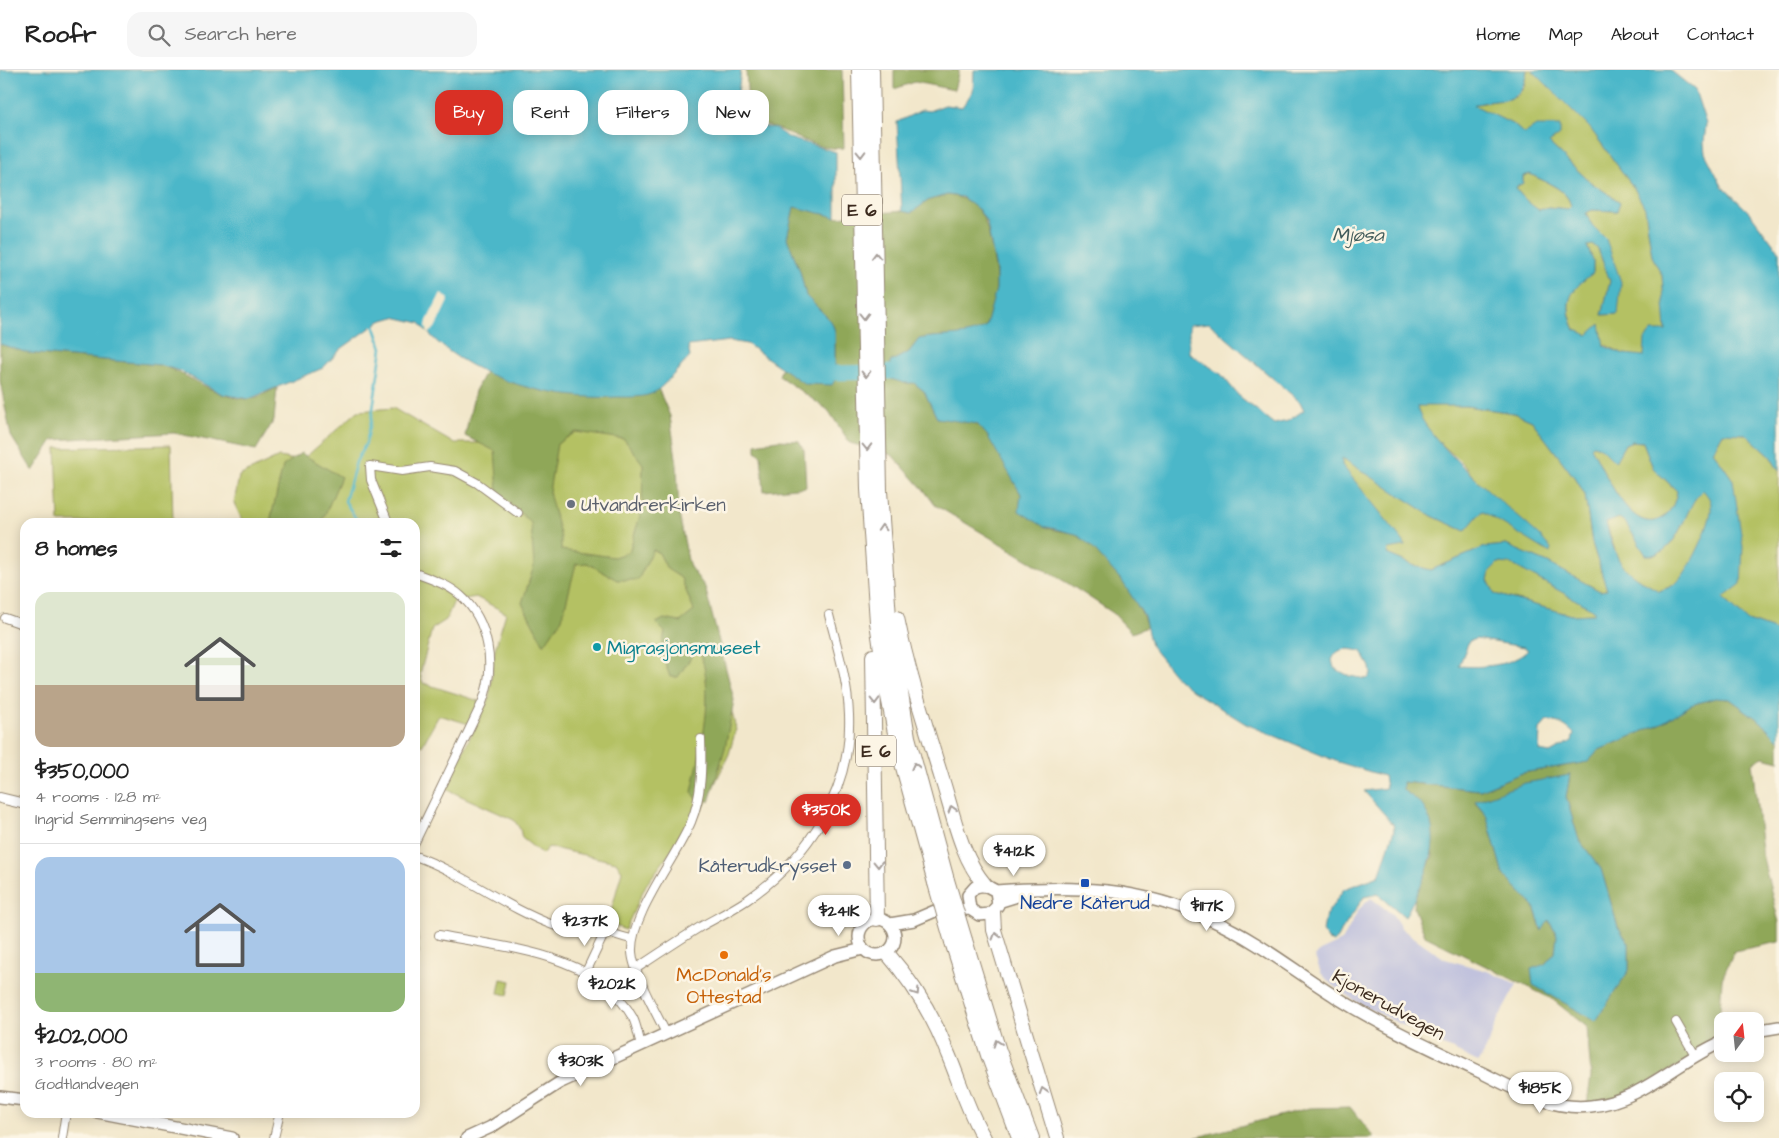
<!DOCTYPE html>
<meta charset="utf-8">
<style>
:root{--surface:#fff;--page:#f6f6f6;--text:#222;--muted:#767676;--line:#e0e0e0;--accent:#d93025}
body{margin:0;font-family:"Architects Daughter",sans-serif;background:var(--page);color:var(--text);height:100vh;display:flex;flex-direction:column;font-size:19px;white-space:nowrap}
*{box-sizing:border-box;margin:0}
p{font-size:16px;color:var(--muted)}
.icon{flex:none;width:28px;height:28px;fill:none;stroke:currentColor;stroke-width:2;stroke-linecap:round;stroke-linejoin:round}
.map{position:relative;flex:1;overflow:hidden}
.details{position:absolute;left:20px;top:448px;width:400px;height:600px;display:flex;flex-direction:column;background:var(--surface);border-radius:15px;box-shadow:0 2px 12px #0003}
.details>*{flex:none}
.guide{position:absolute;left:435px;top:20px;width:475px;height:45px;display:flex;gap:10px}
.needle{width:32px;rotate:15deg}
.tools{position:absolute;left:1714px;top:942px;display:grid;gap:10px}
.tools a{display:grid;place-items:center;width:50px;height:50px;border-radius:10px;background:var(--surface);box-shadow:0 2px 12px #0003;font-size:25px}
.price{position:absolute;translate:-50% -42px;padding:0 11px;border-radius:18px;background:#fff;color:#222;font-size:16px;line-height:32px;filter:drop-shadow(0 1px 2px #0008)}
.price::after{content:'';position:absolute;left:50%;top:30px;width:15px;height:11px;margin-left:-8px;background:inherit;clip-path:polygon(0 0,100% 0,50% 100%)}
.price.on{background:var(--accent);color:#fff}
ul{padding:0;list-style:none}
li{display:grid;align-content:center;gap:10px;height:265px;padding:0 15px}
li+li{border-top:1px solid var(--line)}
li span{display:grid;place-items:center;height:155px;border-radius:15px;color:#555}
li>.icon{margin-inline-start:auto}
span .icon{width:90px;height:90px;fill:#fffc;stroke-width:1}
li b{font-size:21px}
h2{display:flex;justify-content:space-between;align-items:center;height:60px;padding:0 15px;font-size:21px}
.chip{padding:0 18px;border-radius:15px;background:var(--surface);box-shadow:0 2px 12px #0003;font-size:18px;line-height:45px}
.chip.on{background:var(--accent);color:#fff}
header{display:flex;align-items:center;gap:30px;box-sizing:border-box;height:70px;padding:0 25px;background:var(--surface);border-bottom:1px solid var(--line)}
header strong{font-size:24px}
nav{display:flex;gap:28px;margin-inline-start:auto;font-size:18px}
.search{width:350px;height:45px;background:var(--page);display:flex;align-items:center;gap:12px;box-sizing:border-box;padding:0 18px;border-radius:15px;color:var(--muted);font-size:19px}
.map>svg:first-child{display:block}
</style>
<header>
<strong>Roofr</strong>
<div class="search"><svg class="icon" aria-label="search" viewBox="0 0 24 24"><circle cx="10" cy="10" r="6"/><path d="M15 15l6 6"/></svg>Search here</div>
<nav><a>Home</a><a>Map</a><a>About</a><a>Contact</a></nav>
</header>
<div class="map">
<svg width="1779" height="1068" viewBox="0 0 1779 1068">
<rect width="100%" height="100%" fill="#fcf5e5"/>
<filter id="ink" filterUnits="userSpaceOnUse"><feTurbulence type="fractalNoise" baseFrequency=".02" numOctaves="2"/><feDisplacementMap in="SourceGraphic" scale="10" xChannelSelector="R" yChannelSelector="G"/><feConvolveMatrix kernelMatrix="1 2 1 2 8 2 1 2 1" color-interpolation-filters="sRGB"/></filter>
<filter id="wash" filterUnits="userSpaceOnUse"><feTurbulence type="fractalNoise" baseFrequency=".0096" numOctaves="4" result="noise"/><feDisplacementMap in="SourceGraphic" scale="20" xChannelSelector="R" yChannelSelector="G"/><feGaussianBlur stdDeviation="1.12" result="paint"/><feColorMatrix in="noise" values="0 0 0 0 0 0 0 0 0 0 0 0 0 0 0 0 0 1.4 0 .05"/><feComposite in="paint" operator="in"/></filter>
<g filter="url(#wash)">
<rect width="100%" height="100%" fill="#f2e7cb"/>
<path fill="#c1c2dd" d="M1371,828l21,16 10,15 43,30 42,12 30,13 -20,37 -11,28 -8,13 -117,-57 -29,-20 -11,-12 -6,-16 5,-6 22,-10 17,-32z"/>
<path fill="#b4c163" stroke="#787640" d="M1527,0h5l58,58 44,60 11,20 7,48 10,19 4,45v11l-22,26 -20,-3 -49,-24c-12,-29 -6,-40 18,-58v-12l-6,-15h6l5,4 12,32 -8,34 16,-1 -12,-75 -14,-14 -6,-12 6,-3 25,1 3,-9 -31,-21 -40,-38 -25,-9 -10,-9 -41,-20 43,-8 8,-10z
M1530,104c15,8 37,15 41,32l-3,3 -20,-2 -10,3c-6,-4 -20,-16 -22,-23l7,-4v-7z
M1417,335l49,1 48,7 18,8 45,60 8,14 7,48 15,47 -7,1 -52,-28 -42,-18 -21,2 -54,23 -16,-4 -28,-12v-5l-16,-45 -29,-39v-8l90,59 33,15 16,-20 17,9c-10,-16 -18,-34 -30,-50 -16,-21 -48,-36 -51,-65z
M393,338l60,35h30l66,-15 115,-4 17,135 21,28 34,142 -7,25 -25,53 -58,78 -21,45 -12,-5 -4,-6 13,-48 -6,-9 -68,-15 -6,7 -20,-16 -2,-9 -6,-9 -66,-30 -2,-5 43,-86 6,-50 11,-36 -30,-16 -22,4 -8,19 -14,9 -12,45 3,9 56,18 -10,23 -30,-9 -17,31 -7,-4v-220h-172l-9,-19 5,-27 40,-19 22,4 57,-50z
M1723,363l23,1 24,22 9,15v161l-31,-11 -25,-23 10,-118 -20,-29z
M1632,371l11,1 10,26 24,23c-2,12 -6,22 -17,28 -31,16 -57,-52 -69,-72l2,-2 7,2 15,14 10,-17z
M171,375l2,77h-114l-3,-74z
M1702,419c6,6 11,12 10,21 -3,20 -20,59 -36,73 -4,4 -12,6 -17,8l-29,-16 -10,-10 -14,-42 13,-5 6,3 21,34c33,3 39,-50 56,-66z
M1498,493l13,1 84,46 -1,4 -23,1 -76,-21 -7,-14 2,-9z
M501,909l10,2 -3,14 -10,-2z"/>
<path fill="#8fa759" stroke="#65683c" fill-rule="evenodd" d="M746,0h96l2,78c-32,3 -56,-19 -85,-25l-11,-16z
M894,0h65l-5,20 -39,-8 -21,7z
M947,125c35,4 39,25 45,55 2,12 5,25 4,39 -1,12 -6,25 -10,38 -18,12 -45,7 -67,12l-10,13 -19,10 14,21h10l10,8 13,27c13,2 27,2 38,6 20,7 47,84 68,101 8,7 23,5 33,9 24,12 64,67 71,93l-15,6 -19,-20 -44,-29 -134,-79 -11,-15 -32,-35 -42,-12 -22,-33 -49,-34 3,-9 23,17 30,-4v-49l-4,-10 -25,-25 -6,-25 -13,-33 7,-32 42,11 66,-6 9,2 18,-13z
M0,274l28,9 132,12c29,9 57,34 88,34 9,0 21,-8 29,-11l-3,32 -18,30 -82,-17 -121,7 -20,31 -22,-35 -11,-55z
M485,302l57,19 116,-3 12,28 7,49 2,49 9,46 2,7 15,20 29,113 -9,48 -16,54 -3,-3 -6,4 -8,-11c9,-46 25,-99 6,-145l-20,30h-8l-9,-26 4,-19 -9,-9 8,-4 16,3 14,-11 -13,-33 -14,-9 -8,-16 -6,-3 -15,30h-21l-30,-17 -11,1 -14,55 -18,26 -22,-42 12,-37 -3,-43 -33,-31 -3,-41 -30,-15 10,-45zM576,362l48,7 19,25 -1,45 -13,43 -15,5 -53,-7v-12l-12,-46 8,-48z
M778,370l21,1 5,9 2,37 -42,4 -3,-36 -5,-4v-7z
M301,383l40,24 -17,40 -3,5h-51l13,-56z
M1715,628l15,1 30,22 19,19v21l-16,-4 -11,6 11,96 16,64v19l-45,9 -12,28 -4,64 -103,59 -28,3 4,-29 -4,-49 -35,-28 -127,-63 -11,-28 1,-10 18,-43 -17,-55 -13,-10v-8l77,8 42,-17 65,-11 12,-12 61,-26 31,-19zM1570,705l-4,22 13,43 22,29 17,58 11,16v27l-33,50 -51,-56 10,-11 2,-17 -9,-17 -7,11 -7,-24 -31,-32 -17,-60 -11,-12z
M415,837l4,47 -4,2z
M1350,1037l25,31h-181l115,-30z"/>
<path fill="#4cb7c9" stroke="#447074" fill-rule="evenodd" d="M0,0h741l-3,23 8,27 14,6 14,2 15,10 47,14v65l-42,-10 -7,31 13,33 6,25 25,25 4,10v49l-3,5 -27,-1 -58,-40 -18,-3 -41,5 2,11c-9,9 -26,29 -35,35 -10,6 -27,5 -38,5 -65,4 -157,-20 -197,-74l-26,-6 -14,4 -39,28 -18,19 -74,31 -27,-5 -42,-23 -20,-6 -132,-12 -28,-9z
M974,0h553c-6,39 -24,26 -53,35l40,20 10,9 12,-8h24v9l-11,8 40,38 31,21 -3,9 -25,-1 -6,3 6,12 14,14 15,43 -3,32 -16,1 8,-34 -12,-32 -5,-4 -6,1 6,14v13c-23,17 -31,29 -18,57l13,5 12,-11 4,22 20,8 20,2 1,-17 7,-8h14l-4,-56 -10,-19 -7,-48 -11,-20 -44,-60 -58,-58h138l25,20 11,34 -2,19 1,10 17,33 28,27 29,39v219l-9,-15 -24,-22 -23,-1 -10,18 20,29 10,67 -2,37 -18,14 25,23 31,11v108l-19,-19 -30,-22 -15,-1 -24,7 -31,19 -61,26 -11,12 -66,11 -42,17 -77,-8v8c7,5 16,11 21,18 23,35 -3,77 -19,109l-27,-23 -14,3 -30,45 -6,-2 -5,-9 3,-16 18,-26 35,-13 15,-46 -1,-6 -29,-33 22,-3 -2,-12 -46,-14 -92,-38 -53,-33 -15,-12 -27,-33 -7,-30 -22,-35 -32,-36 -14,-11 -33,-8 -24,-15 2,-17 -34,-59 -10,-11 -40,-6 -13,-27 -10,-8h-10l-13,-4 -1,-17 19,-10 10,-13c22,-5 49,0 67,-13l10,-37v-19l-9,-47 -8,-13 -17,-13 -15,-2 -18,5 -18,13 -9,-2 -5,-89 25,-12 7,1 16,-6 17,2 11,-16zM1530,104c15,8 38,15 41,32l-3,3 -20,-2 -9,3c-7,-4 -21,-16 -23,-23l7,-4v-7zM1209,253l91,79 4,8 -16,11 -14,3 -36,-29 -17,-21 -32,-21v-28zM1417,336h49l48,7 18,8 45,60 8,14 7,48 15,47 -7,1 -52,-28 -42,-18 -21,2 -54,23 -16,-4 -28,-12 1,-5 17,-3 -1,-4 -62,-77v-7l90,58 33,15 17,-20 68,42 1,-4 -11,-13c-26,-24 -120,-100 -123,-130zM1632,371l11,1 10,26 24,23c-2,12 -6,22 -17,28 -31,16 -57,-52 -69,-72l2,-2 7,2 15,15 10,-18zM1703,420c4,5 8,9 8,16 2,16 -22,66 -35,77 -4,4 -12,6 -17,8 -39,-22 -41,-25 -53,-68l13,-5 6,4 21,33c34,3 38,-51 57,-65zM1498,493l13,1 83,46v4l-23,1 -76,-21 -7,-14 2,-9zM1476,569l48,8 4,3c-15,16 -48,18 -69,16l10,-25zM1348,579l13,2 9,16 1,8 -4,4 -18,-3 -15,-8 -2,-8c4,-9 7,-10 16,-11zM1547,651c11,0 20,5 27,13l-2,7 -22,12 -11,-2 1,-22z
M1570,705l-4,22 13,43 22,29 17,58 11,16v27l-33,51 -63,-36 -2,-16 14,-5 10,-11 2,-18 -8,-15 -7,11 -8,-25 -31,-32 -17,-60 -11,-13 50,-18z"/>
<path fill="#f2e7cb" d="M441,223l8,6 -14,29 -7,6 -2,-8 1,-5z"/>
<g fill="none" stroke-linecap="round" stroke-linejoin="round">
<path stroke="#4cb7c9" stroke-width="2.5" d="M358,452l-13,-21 11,-39 10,-19 5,-21 11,-74 -8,-23"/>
<path stroke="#4cb7c9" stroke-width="15" d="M835,303l55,-1"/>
</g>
</g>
<g filter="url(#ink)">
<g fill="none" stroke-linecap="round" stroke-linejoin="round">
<defs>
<path id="minor" d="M388,452l-17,-42 -1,-14 32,5 28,-4 25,4 22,12 41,30
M415,503c16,6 32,11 45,22 30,26 36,73 22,108l-67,139
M5,548l20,7
M415,786c48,17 89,51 138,69 14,5 28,2 42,4 13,2 25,8 37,10
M439,865c66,13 157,17 194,83 4,8 5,18 8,26
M637,898c21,-14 42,-28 63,-41 16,-9 32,-17 47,-27 60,-41 105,-109 102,-185 -1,-34 -12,-68 -20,-100
M586,902l19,-40
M1676,952l19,33
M666,963c-10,-20 -33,-61 -34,-81 -2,-37 44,-94 59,-130 11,-27 11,-54 10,-83
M62,1068l4,-26
M274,1068l6,-26"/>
<path id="tertiary" d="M0,728l25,6"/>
<path id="secondary" d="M996,821c80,-6 143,-4 218,30 44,20 82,51 122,76 46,29 94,51 142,74 36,17 72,40 113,35 51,-5 86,-45 131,-64
M998,832l29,-9
M948,840l22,-1 9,6 11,-1 8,-9 -2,-14 -11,-6 -10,2 -7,8 2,14
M859 867a18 18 0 1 1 36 0a18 18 0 1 1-36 0Z
M890,854l24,-4 35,-15
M1755,961l24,-4
M0,1027l25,3
M97,1042l135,26
M467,1068l24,-11 68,-44 276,-127 28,-7"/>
<path id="motorway" d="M859,0l9,419 9,133 10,69 11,58 37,134
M872,0l8,421 9,126 19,120 39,143
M897,548c11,54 28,106 44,158 12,36 19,80 44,109
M873,586l4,263
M993,842l1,18 63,208
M965,870l34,111 33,87
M952,872l36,113 31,83
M887,883c26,30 47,64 61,101 12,28 20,58 36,84"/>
</defs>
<use href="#minor" stroke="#968874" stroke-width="10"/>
<use href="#tertiary" stroke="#968874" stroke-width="12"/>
<use href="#secondary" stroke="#968874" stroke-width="14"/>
<use href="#motorway" stroke="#968874" stroke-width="16"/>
<use href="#minor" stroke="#fff" stroke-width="8"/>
<use href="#tertiary" stroke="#fff" stroke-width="10"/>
<use href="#secondary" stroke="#fff" stroke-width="11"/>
<use href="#motorway" stroke="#fff" stroke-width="14"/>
<defs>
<path id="motorway-bridge" d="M947,810l18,60
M935,813l17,59"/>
</defs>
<use href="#motorway-bridge" stroke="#968874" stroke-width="16" stroke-linecap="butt"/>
<use href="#motorway-bridge" stroke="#fff" stroke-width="14"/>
</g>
<defs><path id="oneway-chevron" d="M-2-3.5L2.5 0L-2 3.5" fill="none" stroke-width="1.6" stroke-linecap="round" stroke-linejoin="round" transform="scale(1.25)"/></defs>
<g stroke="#a79f9a">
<use href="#oneway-chevron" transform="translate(861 84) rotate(89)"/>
<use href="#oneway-chevron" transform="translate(876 186) rotate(-91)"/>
<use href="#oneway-chevron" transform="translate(864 246) rotate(89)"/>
<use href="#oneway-chevron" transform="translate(866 304) rotate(89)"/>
<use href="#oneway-chevron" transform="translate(867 377) rotate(89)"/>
<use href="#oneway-chevron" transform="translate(882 458) rotate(-93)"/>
<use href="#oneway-chevron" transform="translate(875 631) rotate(89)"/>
<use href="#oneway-chevron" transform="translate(915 696) rotate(-104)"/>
<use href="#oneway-chevron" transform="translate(952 739) rotate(-107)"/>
<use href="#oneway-chevron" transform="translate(878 794) rotate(89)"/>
<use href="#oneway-chevron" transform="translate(996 866) rotate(-106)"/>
<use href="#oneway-chevron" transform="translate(916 922) rotate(57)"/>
<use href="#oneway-chevron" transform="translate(997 973) rotate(-109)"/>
<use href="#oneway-chevron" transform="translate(1043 1021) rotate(-107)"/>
</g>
</g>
<circle fill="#6b7280" stroke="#fcf5e5" stroke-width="2" cx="571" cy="434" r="5"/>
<circle fill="#0f9aa8" stroke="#fcf5e5" stroke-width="2" cx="597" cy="577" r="5"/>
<circle fill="#5c6f8a" stroke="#fcf5e5" stroke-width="2" cx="847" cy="795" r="5"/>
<rect fill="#1a4fb4" stroke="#fcf5e5" stroke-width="2" x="1080" y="808" width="10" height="10" rx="2.5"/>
<circle fill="#e8710a" stroke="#fcf5e5" stroke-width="2" cx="724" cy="885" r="5"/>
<g text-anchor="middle" stroke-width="5" stroke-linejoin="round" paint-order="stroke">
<g fill="#fcf5e5" stroke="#75675a" stroke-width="1">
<rect x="842" y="124.5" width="40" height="31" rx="4"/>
<rect x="856" y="665.5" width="40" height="31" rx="4"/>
</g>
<g font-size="18" font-weight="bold" fill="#3b2a1e">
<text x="862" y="146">E 6</text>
<text x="876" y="687">E 6</text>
</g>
<g font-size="19" fill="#5b616d" stroke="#fcf5e5" text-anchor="start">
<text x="581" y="441">Utvandrerkirken</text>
</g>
<g font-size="19" fill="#0d838f" stroke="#fcf5e5" text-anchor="start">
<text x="607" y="584">Migrasjonsmuseet</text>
</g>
<g font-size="19" fill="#4e5e75" stroke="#fcf5e5" text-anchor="end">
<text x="837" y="802">Kåterudkrysset</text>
</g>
<g font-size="19" fill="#164399" stroke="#fcf5e5">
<text x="1085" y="839">Nedre Kåterud</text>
</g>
<g font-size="19" fill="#c56008" stroke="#fcf5e5">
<text x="724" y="911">McDonald's<tspan x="724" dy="22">Ottestad</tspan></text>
</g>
<g font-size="19" fill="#3b2a1e" stroke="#fcf5e5">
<text transform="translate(1389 934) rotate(29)" y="7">Kjonerudvegen</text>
</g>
<g font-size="20" font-style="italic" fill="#415b5a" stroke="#fcf5e5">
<text x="1358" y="171">Mjøsa</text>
</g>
</g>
</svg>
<div class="tools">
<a><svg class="needle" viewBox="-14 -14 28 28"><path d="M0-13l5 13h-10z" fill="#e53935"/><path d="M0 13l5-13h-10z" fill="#767676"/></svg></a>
<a><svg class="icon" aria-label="locate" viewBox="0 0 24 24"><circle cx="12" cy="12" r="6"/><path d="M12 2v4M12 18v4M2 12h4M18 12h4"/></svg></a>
</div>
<b class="price on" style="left:826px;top:766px">$350K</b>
<b class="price" style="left:1014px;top:807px">$412K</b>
<b class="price" style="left:1207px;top:862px">$117K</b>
<b class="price" style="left:839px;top:867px">$241K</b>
<b class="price" style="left:585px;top:877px">$237K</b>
<b class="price" style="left:612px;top:940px">$202K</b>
<b class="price" style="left:581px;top:1017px">$303K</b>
<b class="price" style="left:1540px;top:1044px">$185K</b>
<div class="guide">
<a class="chip on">Buy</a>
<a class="chip">Rent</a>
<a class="chip">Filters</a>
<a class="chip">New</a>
</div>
<section class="details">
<h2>8 homes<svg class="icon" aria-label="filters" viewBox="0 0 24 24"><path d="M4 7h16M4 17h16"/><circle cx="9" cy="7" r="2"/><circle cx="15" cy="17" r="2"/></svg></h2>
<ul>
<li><span style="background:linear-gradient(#dfe7d0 60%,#b9a48a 0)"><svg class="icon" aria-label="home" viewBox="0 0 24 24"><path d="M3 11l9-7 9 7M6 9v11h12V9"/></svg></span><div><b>$350,000</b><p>4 rooms · 128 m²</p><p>Ingrid Semmingsens veg</p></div></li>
<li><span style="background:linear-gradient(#a9c7e8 75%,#8fb573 0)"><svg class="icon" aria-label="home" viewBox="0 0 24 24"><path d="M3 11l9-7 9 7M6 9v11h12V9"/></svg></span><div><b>$202,000</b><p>3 rooms · 80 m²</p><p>Godtlandvegen</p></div></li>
</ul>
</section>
</div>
